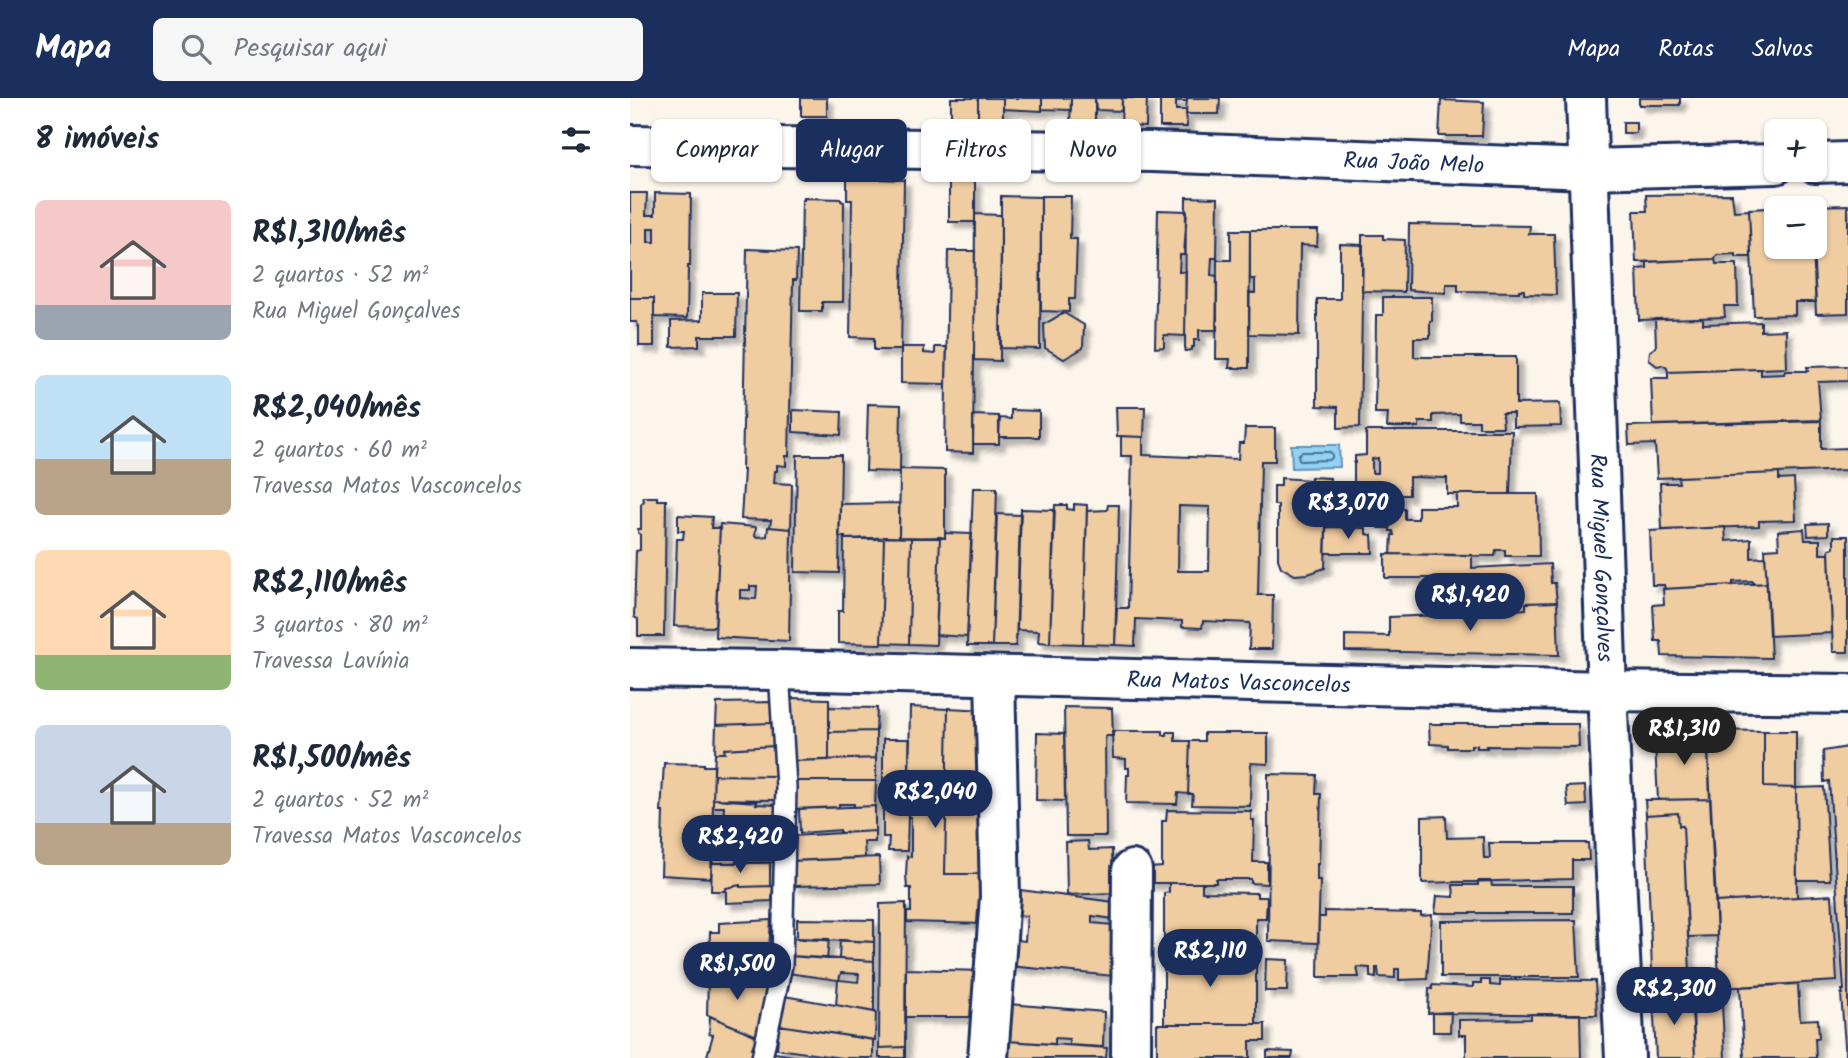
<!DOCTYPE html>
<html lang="pt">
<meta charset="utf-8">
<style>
:root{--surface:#fff;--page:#f6f6f7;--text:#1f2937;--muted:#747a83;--accent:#1b2f5e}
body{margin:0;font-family:Kalam,sans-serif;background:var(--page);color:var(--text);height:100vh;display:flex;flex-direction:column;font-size:26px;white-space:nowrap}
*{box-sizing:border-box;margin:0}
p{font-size:23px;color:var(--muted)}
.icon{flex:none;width:38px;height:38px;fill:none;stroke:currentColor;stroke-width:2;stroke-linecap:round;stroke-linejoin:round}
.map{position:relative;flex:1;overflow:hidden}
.details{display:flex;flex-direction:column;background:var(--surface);width:630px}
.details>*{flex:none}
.hud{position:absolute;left:21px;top:21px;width:665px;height:63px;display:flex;gap:14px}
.buttons{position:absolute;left:1134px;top:21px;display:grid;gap:14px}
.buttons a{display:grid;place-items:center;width:63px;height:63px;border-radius:10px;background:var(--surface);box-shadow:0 2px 5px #0004;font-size:35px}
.price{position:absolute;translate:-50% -60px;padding:0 16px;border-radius:24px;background:var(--accent);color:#fff;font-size:23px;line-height:46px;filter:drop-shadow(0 2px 4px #0008)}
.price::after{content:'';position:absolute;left:50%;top:42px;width:21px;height:16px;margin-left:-10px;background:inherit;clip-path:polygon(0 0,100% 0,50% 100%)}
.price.on{background:#222;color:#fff}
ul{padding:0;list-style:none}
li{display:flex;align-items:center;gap:21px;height:175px;padding:0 35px}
li span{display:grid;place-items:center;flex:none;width:196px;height:140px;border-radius:10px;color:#555}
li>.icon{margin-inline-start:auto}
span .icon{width:84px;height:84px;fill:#fffc;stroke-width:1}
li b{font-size:30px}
h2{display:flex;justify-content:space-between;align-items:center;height:84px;padding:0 35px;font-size:30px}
.chip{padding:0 24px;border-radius:10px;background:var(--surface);box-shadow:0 2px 5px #0004;font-size:24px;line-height:63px}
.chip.on{background:var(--accent);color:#fff}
header{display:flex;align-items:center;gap:42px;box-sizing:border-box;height:98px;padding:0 35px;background:var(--accent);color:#fff}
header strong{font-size:33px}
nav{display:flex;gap:38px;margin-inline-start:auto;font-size:24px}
.search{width:490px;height:63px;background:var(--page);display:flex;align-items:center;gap:18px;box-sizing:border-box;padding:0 24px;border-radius:10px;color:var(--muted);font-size:26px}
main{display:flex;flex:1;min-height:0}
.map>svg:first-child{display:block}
</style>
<header>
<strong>Mapa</strong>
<div class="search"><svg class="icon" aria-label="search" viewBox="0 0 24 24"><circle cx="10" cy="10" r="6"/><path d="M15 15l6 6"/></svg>Pesquisar aqui</div>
<nav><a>Mapa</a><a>Rotas</a><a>Salvos</a></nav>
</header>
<main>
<section class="details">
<h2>8 imóveis<svg class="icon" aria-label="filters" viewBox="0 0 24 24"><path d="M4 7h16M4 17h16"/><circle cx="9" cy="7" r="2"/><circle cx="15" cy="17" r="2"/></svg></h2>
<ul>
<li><span style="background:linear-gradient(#f6c9c9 75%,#9aa5b1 0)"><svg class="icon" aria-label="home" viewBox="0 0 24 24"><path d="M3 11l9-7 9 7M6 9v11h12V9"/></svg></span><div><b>R$1,310/mês</b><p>2 quartos · 52 m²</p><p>Rua Miguel Gonçalves</p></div></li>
<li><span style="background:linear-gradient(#bfe0f5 60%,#b9a48a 0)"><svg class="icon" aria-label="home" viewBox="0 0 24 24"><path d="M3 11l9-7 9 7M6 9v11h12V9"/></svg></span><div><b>R$2,040/mês</b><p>2 quartos · 60 m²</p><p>Travessa Matos Vasconcelos</p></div></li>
<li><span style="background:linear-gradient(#ffd9b3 75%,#8fb573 0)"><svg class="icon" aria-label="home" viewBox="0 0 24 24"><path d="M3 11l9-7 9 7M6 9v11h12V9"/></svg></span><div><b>R$2,110/mês</b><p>3 quartos · 80 m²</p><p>Travessa Lavínia</p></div></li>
<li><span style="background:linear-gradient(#c9d6e8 70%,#b9a48a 0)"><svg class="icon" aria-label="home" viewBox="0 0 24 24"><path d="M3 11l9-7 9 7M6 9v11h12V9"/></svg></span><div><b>R$1,500/mês</b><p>2 quartos · 52 m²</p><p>Travessa Matos Vasconcelos</p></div></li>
</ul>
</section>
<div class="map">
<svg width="1218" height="960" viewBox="0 0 1218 960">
<defs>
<filter id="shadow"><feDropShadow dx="6" dy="6" stdDeviation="2" flood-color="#0004"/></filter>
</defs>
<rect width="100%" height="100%" fill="#fcf5ec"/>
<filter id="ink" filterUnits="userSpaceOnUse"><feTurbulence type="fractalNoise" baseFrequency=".0143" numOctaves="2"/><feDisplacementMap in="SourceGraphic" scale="14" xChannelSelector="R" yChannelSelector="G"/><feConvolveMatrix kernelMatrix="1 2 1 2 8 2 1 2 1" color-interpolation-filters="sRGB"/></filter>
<g filter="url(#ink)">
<path fill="#92d2f3" stroke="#6291b7" stroke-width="2" d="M661,347h48l1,22 -48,1z"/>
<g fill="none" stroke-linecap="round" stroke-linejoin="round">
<path stroke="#4b709a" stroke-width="2" d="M672,354h28l2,2v4l-3,2 -28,1 -2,-2 -1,-4z"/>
</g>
<path fill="#f0cca1" stroke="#1b2f5e" stroke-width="2" fill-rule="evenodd" filter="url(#shadow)" d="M171,0h26v18h-26z
M321,0h27v23h-27z
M348,0h25v24l-25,-1z
M373,0h39v13l-39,-2z
M412,0h29v12l-29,-1z
M441,0h24v27l-25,-1z
M465,0h27v13l-26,-1z
M492,0h25l-1,29 -25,-1z
M530,0h27v3h-11v9h10l1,17h-27z
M557,0h33l-1,16h-33z
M1009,0h41v7h-41z
M811,2l43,2 -2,34h-43z
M993,24h13v11h-13z
M217,80l57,2 -3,170h-27v-12l-24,-1 2,-137h-5z
M319,83h26v41h-26z
M0,95h17l-1,22h9v-22l36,1 -1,72h-2l-1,52 -33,-1v-19h-24zM18,130h7v14h-7z
M1102,96l2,17 15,-1 2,47h-15v-3l-19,1 -2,4 -79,3 -2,-51h13l-1,-16z
M371,98l40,1 -1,152 -39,-1z
M411,98h30l-1,43h7l-2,60h-6v13l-28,-1z
M556,99l32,1 -1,60h-5l-1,17 6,1v54h-18v10h-5v7h-2v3l-7,1z
M174,100l37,1v2l3,1 -1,100h-21v9h-22l2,-111h2z
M1218,107v108l-32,1 -3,-67h2v-39h-3v-2z
M1176,108v2h-30v39h37l3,55h-21v13l-41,1 -5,-107z
M528,112l29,1 -3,44h-4l-1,17 7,-1 -1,65 -21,-1v12l-9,1z
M345,116l26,1v2l-1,144 -26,-1z
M779,126l121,2 -1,8h25l2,61 -32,-1v-4h-5v2l-61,-1v-7h-12v9l-38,-3z
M601,132h19l-1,138h-20l1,-9h-14l1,-99h14z
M620,132h68l-1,16 -17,-1 -1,90 -50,-1v-41h6v-14h-5z
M732,137h21v4l22,1 -1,52 -42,-1z
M710,146l23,1 -3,182 -22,1v-21l-21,-1v-107h23z
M117,151l50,2 -1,29h-3l-4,176h-3v10l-9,-1v6h-2l-1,12 18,1 -1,45 -21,-2 1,-7 -30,-1 3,-49h-2z
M318,153h27l-2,202 -28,-1z
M1085,161l1,5h21l1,42h-14l1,11 -86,3 -2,-51 10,-1v-6z
M72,195h35l-1,43h-37v10l-28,1v-26l31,-1z
M753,199h49v24h-2v17h-16v19h102v47l44,-1 1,23 -48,1v-14h-11l1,14h-24v-6h-19v-7l-27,1v7h-14v5h-32l1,-14h-13l1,-98h7z
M0,200h24v48h-15v-20h-1l-1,-4h-7z
M434,215l20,12 -1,23 -19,11 -19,-11 -1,-24z
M1073,220v6l58,-2v9l25,-1 1,38 -119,4 -1,-4 -5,-3 -5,1 -8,-6 1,-9 6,-4 -1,-28z
M271,249h23v6l11,1v-7h12l-1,37 -45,-1z
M1218,268v15l-30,1 3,38 -168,5 -2,-47h17v-6l93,-3v6l23,-1 1,-3h23l-1,-4z
M238,306l33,1 -1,67 -34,-1z
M486,309h29l-1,30 -27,-1z
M163,312l49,2 -1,23 -48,-3z
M381,312l28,1v26h-40l1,-19 11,1z
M343,317l26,1v28h-26z
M1191,323v28l27,-1v22l-191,8 -2,-34 -26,1 -1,-19z
M615,330h30v33h-14l-3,134h15l-1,54h-23l1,-26 -47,-2 -1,7 -20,-1v-6l-46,-2 -1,27 -20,-1 2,-37h11l4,-152h-11v-20l22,1v18l95,4 1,-16h5zM549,408l31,1 -1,64h-31z
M736,333h146l-2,63h-63v-16l-38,-1v18h-55v-32h1v-7l11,-1zM748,360v15h-6v-14z
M167,357h44l-2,118 -44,-1z
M270,371l45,1v68l-46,-1z
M1149,375v7l15,-1 2,41 -37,1v5l-97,4 -2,-47h19l-1,-6z
M681,379l19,1 -3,27 -2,63 -17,6 -13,1 -14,-8 -3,-8v-54h-4v-19h7v-8l30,2z
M343,390h24l-5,158h-25z
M827,396h81l1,62h-34v-6h-9l-1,6 -104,-2 1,-19h2l-1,-4h-3v-3h-11l1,-14h-7l-1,-19h28v14h5v10h13v-12h39z
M13,399h14v3h9l-2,136h-26v-17l-4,-2 2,-66 4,-1v-16l-2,-1v-4h3v-25l3,-3z
M269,405v34l-55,2 1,-2h-6l1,-33z
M444,406l13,1 -4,139 -33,-1 5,-138h12v4l7,1z
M478,407h11l-4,140 -32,-1 4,-133 20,-1z
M391,411l33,1 -4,133 -12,-1 1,-11 -22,-1z
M367,416l23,1 -4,131h-24z
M48,417l34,2 -1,11h9l-5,99 -41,-1 3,-87h6l1,-8h-6z
M1198,425v12l-20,1 -1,-12z
M90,426l36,3 -1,9 4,1 8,-1 1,-9 23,2 -2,112 -74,-4zM120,488h7l-1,13 -16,-1v-8h10z
M696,429l40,1v6l6,1 1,18h-48z
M1095,429l1,14 25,-2v19l14,-1 2,26 -13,1 -1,-3 -20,1v3l-68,4 -1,-4h-12l-2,-54z
M1174,431l1,11h15v14h9l3,79 -63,3 -4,-87 14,-1 -1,-17z
M315,435l27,1 -5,103 -31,-2 4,-98 5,1z
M1204,438h14v116h-15l-4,-103 5,-1z
M254,439l27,1 -2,106 -28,-1z
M310,439l-4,108 -27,-1 2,-106z
M214,441h40l-3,105 -43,-1v-32h5z
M755,456l87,1v13l78,-4 1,19h4l2,19 -31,1v6l-62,4v-3l-26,2 -2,-34h-51z
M1137,485l4,75 -109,-2 -1,-15h-6l-2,-36 11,-1 -1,-15z
M927,504l2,53 -214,-4v-16l44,1v-19l51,-2 -1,-3 25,-2v3l62,-4v-6z
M159,600l40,1v61l-38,1z
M142,604l1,21 -57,2 1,-22z
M199,609l48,1 -1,23 -47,1z
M280,609l38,2 -3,165h36l4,50 -78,-2v-10h4v-24h-4l-1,-13 1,-19 4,1v-40h-3z
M434,609l48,1 1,28h-8l1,100h-40z
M318,610l38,2 -4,164h-37z
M143,625l1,23 -50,3 1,4h-10l1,-28z
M799,626h149l1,23 -93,-1 1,2h-10v-3h-6v3h-23v-3l-18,-1z
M1049,631l28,1 3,69 -52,1 -3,-55 23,-1v-3l2,1z
M1077,632l57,1v56l32,1 1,109 -81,5z
M246,633v27l-47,2v-28z
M482,633h51v4h4v-3h8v9h15l-2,53 -10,-1 -1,11 -51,-1 1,-28h2v-7h-3v-9l-13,-1z
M1134,633h32v57l-32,-1z
M407,635l27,1 1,67 -29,-1z
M574,635h64v31l-17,-1 -1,43 -58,-1 1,-11h-5l2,-53h14z
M253,641h27l-3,112h-19l1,-14h-6z
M144,648l1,30 -61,-1 1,-22h10l-1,-4z
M1218,649v311h-2l-5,-64h2l-1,-4h2l-15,-209 -5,1 -1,-31z
M246,660v23h-84l-1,-20z
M34,665l40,1v2h10l-3,112 -50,-3 2,-63h-2z
M638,676l49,1 -1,19h5l-2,70h-2v16h3l-2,63 -50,-2 1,-114h-1z
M84,677l61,1 1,24 -63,-1z
M162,683h84l-1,25 -21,1v-3h-15v3l-47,2z
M955,688l1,19 -18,1 -2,-19z
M1194,689l6,93h-33l-1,-92z
M83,701l44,3 -1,2 20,1 1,19 -54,-1 1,-16h-11z
M1080,701l7,137 -29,1 -5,-111h-4l-1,-13 -32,2 -1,-15z
M245,708v25l-35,2v-3l-40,3 -1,-24z
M537,712l84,1v9h3l-1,42h14v22l-16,-1v-4h-35v4h-68l1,-15 13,-1v-46h4z
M1048,715l1,13h4l8,168 -38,3 -7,-182z
M816,718l1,22 36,-1 1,21h6l-1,-15h99l1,17h-17v19l-150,4v-66z
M83,724l61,2v19l-61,-2z
M245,733v11h-11l1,16 -71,3 -1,-25z
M82,743l62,1v20l-62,1z
M458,743l1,9 23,-1 1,44 -46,2 -1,-53z
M249,759l1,27 -87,2 -4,-25z
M82,765h58v23l-30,1v-2l-14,3v3h-15z
M848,783h13l1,5h81v27h-138l2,-17 17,1 -1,-12h25z
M539,785h33v9l55,1v4h10l-1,21h-10v33l-2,-1 -1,4 -85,-1v-4l-4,1v-57l5,-1z
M110,787v2l33,-1 -1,15 -46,2v-15z
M390,792l94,12v17l-22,-3v7l22,2v51l-105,-10v-27l16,2 2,-25 -9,-1z
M1202,797l5,86 -118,7 -3,-86z
M276,805l-1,144 -26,1 1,-144z
M695,813l96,2v3l11,-1 -5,64 -28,1v-11h-4v9l-16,-1 -1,-9h-2v10l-6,-1v-9l-13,-1 2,10h-41l1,-60h6z
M167,821l77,1v22l-77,-3z
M141,822l-2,30 4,1 -4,30 -55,-4v-24h-5l1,-21h9v-9z
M946,822l3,57h-138v-56z
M163,840l36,1 -2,20 -37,-3z
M210,842l34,2v19l-35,-2z
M534,855l92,1v70h-92z
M161,858l83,5v51l-38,-7 2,-25 -51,-7zM211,875l18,1 -1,8 -19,-2z
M636,861l22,1 -1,31h-22z
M276,871l78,2 -1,46h-77z
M78,879l61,4 -12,55 -50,-21z
M851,882h9v5l10,1v-6l95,1 2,34 -169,-2 1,-25 3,1v-4l41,2v-4h8z
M1168,886l2,36 18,-1 1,19h-4l1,20h-72l-4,-71z
M1062,887h27v3h2l4,70h-30z
M1061,896l4,64h-39l-3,-61z
M154,898l92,16 -1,28 -96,-15z
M379,906l95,8 -1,35 -34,-2v-6l-14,-1v6l-48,-3z
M821,914l-1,20h-17v-19z
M901,916h49l1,44h-115v-23h-7v-15l72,-1z
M80,918l47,20 -5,12 6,1 -3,9h-37l-11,-2 6,-21 -4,-1z
M527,926h108v17h-15v17h-93z
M149,927l94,15v18h-31l-65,-9z
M377,943l100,7 -1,10h-99z
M275,949v11h-26v-10z
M637,953l26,1 -1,6h-25z
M139,954l37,6h-39z"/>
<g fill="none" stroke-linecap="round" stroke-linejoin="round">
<defs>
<path id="service" d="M132,960l20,-93 4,-178 -7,-117"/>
<g id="minor">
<path id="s1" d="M956,0l21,593 18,367"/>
<path id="s2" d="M0,47l523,7 436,17 187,-5"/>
<path d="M1185,65l33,-1"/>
<path id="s3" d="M0,570l149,2 828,21 241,3"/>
<path d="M358,960l12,-161 -5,-221"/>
<path d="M501,960l1,-188"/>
</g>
</defs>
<use href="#service" stroke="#1b2f5e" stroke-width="24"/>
<use href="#minor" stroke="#1b2f5e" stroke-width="44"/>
<use href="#service" stroke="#fff" stroke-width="19"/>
<use href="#minor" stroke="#fff" stroke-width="38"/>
</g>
</g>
<g text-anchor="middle" stroke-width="5" stroke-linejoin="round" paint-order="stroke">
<g font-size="23" fill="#1b2f5e" stroke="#fff">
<text dy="8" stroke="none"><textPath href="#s2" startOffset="784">Rua João Melo</textPath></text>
<text dy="8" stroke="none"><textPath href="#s1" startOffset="460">Rua Miguel Gonçalves</textPath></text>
<text dy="8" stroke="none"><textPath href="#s3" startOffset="609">Rua Matos Vasconcelos</textPath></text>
</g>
</g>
</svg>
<div class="buttons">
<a>+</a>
<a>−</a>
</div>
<b class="price" style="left:718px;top:443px">R$3,070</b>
<b class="price" style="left:840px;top:535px">R$1,420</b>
<b class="price on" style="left:1054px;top:669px">R$1,310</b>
<b class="price" style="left:305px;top:732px">R$2,040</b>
<b class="price" style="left:110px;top:777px">R$2,420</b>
<b class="price" style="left:580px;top:891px">R$2,110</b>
<b class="price" style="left:107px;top:904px">R$1,500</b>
<b class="price" style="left:1044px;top:929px">R$2,300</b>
<div class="hud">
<a class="chip">Comprar</a>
<a class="chip on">Alugar</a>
<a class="chip">Filtros</a>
<a class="chip">Novo</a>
</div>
</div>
</main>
